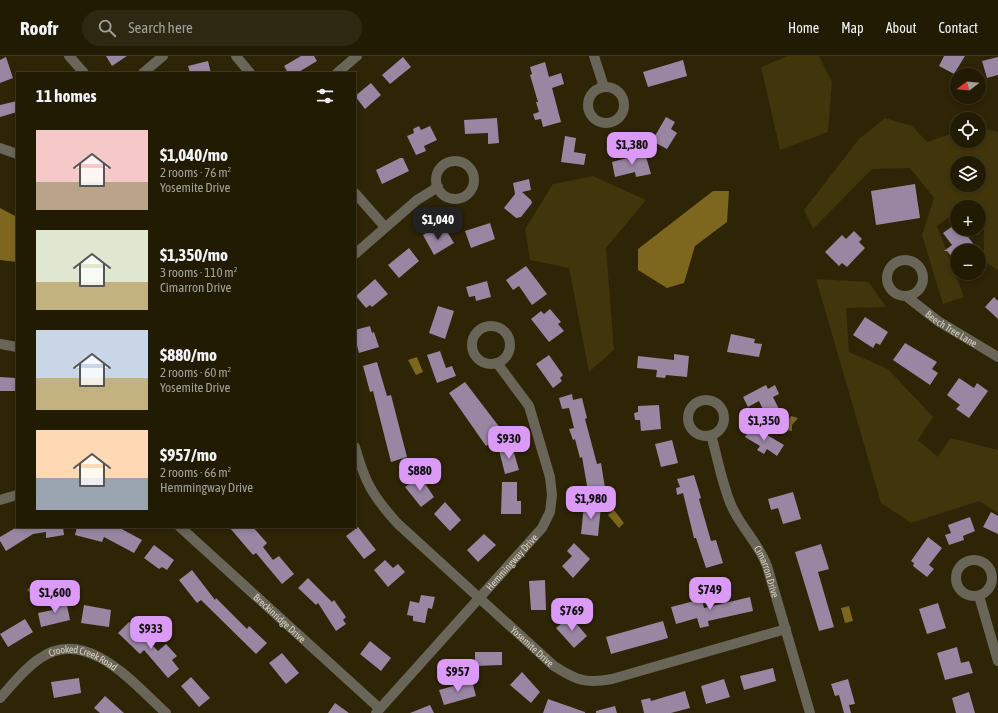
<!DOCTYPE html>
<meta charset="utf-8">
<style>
:root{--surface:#221b04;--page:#2e2813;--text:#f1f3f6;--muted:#a2a19a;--line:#3f3926;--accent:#db9af6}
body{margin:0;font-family:"Asap Condensed",sans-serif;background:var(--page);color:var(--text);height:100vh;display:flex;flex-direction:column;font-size:15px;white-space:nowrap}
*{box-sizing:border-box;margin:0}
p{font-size:13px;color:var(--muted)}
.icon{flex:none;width:22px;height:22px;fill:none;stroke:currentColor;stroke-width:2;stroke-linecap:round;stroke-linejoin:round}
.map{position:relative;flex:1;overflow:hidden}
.panel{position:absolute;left:16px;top:16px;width:340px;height:456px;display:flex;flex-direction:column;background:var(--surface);border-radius:0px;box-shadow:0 2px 6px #0003,0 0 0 1px var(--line)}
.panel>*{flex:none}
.needle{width:26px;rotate:254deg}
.tools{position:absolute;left:950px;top:12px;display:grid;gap:8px}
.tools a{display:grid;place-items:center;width:36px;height:36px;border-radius:50%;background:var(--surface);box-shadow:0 2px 6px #0003,0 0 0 1px var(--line);font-size:20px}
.price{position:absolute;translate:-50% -34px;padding:0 9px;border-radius:8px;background:var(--accent);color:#111;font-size:13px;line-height:26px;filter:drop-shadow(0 1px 2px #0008)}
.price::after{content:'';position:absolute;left:50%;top:24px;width:12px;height:9px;margin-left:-6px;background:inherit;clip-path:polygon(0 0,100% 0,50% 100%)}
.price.current{background:#222;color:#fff}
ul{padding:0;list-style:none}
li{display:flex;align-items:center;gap:12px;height:100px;padding:0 20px}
li span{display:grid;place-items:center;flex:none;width:112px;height:80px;border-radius:0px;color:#555}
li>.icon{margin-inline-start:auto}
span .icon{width:48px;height:48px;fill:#fffc;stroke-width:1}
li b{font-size:17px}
h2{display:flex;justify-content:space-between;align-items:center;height:48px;padding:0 20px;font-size:17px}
header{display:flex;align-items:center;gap:24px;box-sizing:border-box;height:56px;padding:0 20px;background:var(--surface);border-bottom:1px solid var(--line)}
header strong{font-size:19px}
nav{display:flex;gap:22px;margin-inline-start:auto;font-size:14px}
.search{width:280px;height:36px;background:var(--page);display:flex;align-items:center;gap:10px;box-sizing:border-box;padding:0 14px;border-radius:22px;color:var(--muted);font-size:15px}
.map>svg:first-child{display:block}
</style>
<header>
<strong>Roofr</strong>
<div class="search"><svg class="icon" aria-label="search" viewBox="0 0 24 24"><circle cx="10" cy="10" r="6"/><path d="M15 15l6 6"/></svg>Search here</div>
<nav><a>Home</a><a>Map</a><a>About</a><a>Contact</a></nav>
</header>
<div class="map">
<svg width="998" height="657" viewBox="0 0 998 657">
<rect width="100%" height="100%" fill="#2e2406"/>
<path fill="#41350b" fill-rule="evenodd" d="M788,0h31l13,26 -4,50 -48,18 -19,-83z
M885,62l27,8 15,16 29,-10 -2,-12 3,1v20h22v-14l19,5v138l-14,-9v-47l-5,-2v-5h-22v4l-20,15 27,71 -21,7 -21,-69 12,-37 -24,-30 -38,1 -59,60 -9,-19 55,-71zM957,107h22v22h-22z
M593,120l53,24 -40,48 8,102 -25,22 -20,-104 -39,-8 -5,-31 28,-45z
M816,223l53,3 17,25 -40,1 3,44 39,17 45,48 -15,23 20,17 12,-19 48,12v63l-19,-12 -68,22 -30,-20z"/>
<path fill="#7d671e" d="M713,135h16l-2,31 -32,24 -11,37 -17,5 -29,-18v-21z
M0,152l17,9v45l-17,-2z
M417,301l6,15 -7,3 -8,-15z
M791,360l7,2 -6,7v6l-7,-1 1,-7z
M614,454l10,13 -5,5 -11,-13z
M33,528l11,11 -2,5 -3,1 -12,-11z
M849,550l4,15 -8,2 -4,-15z"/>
<path fill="#9986a2" d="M106,0h21l-15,10z
M301,0h13l3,5 -20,12h-9l-4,-7z
M944,0h21l-11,18 -15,-8z
M6,1l7,21 -13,5v-23z
M403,1l8,10 -21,17 -8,-9z
M998,1v18l-11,3 -5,-17z
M683,4l4,16 -39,11 -5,-15z
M208,5l3,12h-21l-2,-7z
M545,6l4,15 12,-4 3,11 -12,4 9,34 -18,5 -2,-8 -6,1 -2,-6 6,-2 -3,-10h2l-8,-27 2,-1 -2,-7z
M371,27l10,12 -16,14 -10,-13z
M17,45v11l-17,5v-12z
M666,61l9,5 -4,7 6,4 -10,16 -15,-8z
M497,62l2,25 -11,1v-11l-23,1 -1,-14z
M419,70l2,4 9,-4 7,14 -13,6 2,5 -10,4 -9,-19 7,-3 -1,-4z
M565,80l11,2 -2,14 12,2 -2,11 -23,-3z
M645,97l6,21 -15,3 -1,-5 -20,5 -3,-15z
M400,102h3l6,13 -27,13 -6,-14z
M529,123l2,11 -9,2 9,8 1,3 -11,14 -5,1 -12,-10 11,-14 -2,-11z
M915,128l5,34 -44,7 -5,-34z
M490,167l5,16 -24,9 -6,-17z
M957,167v6h5l13,17 -7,5h-11v13l-10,-13h-3l8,-6 -9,-12z
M433,173l3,6 10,-5 8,13 -20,12 -11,-20z
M854,175l8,8 -3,3 6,6 -18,19 -5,-4 -3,3 -14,-14 17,-17 4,4z
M409,192l10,13 -20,17 -11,-13z
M526,210l21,28 -15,11 -13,-19 -6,4 -7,-10z
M375,223l13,15 -16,13 -2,-2 -4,3 -10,-12z
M487,225l4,16 -15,4 -1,-5 -6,1 -3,-10z
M994,241l4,4v18l-13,-12z
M438,250l16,5 -9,28 -16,-6z
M550,253l11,13 -3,2 6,7 -15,11 -18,-23 10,-8 3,3z
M865,261l23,15 -8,13 -4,-2 -3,5 -20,-13z
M370,270l2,7 2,-1 5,15 -20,6 -4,-15v-8z
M731,278l24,5 -1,4 8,1 -3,13 -32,-5z
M905,287l32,19 -5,7 6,4 -8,12 -37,-25z
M440,295l6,17 6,-2 4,10 -19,7 -10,-28z
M674,298l15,2 -2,21 -21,-2 -1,3 -9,-1 1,-7 -20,-2 1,-12 36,4z
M549,299l14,20 -3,3 2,3 -9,7 -17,-24z
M377,306l10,34 4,-1 16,62 -16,5 -18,-71 -3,1 -7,-26z
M0,321l17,1v13h-17z
M959,322l15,10 3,-5 11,8 -19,27 -13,-9 4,-4 -13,-10z
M465,326l39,51 -18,13 -37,-53z
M766,329l2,4 7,-4 4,9 -6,3 6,12 -13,7 -7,-15 -11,6 -5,-10z
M572,338l1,6 9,-2 5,20 -2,1 12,45 4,-1 4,25 -17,3 -6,-34 -2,1 -5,-19 -2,1 -4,-11 5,-1 -5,-20 -7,1 -3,-11z
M659,349l2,24 -20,2 -1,-11h-5l-1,-7 4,-1v-6z
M752,370l32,19 -7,11 -10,-7 -3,5 -7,-4 3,-4 -15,-9z
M672,384l6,23 -17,4 -6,-23z
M512,390l7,24 -14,4 -6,-24z
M694,419l7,23 -2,1 12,42 5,-1 7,23 -17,5 -10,-30h-2l-11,-45 -6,2 -1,-7 4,-1 -3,-8z
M420,420l14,21 -13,10 -16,-20z
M502,426h15v19h4v13h-20z
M793,436l8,27 -18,5 -5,-16 -7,2 -3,-11z
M445,446l16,18 -11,11 -16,-17z
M584,449l17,2 -3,29 -17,-2z
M991,456l7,4v18l-15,-7z
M970,461l5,14 -12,5 1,4 -15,5 -4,-10 6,-2 -3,-8z
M17,471h46l1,8 -18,3v-6l-13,2 -27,17 -6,-10v-4z
M77,471h41l24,13 -8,13 -30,-16 -2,5 -27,-7z
M229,471h24l14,16 -4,4 10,13 6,-4 15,18 -12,10 -26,-31 -3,2z
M358,471l18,23 -12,9 -18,-23z
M484,478l12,11 -18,17 -11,-12z
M928,481l14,11 -13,17 5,4 -7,8 -14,-11 1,-3 -3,-2z
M574,487l16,16 -17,19 -11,-12 10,-10 -5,-5z
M821,488l8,25 -11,3 16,55 -15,4 -24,-79z
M154,489l20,15 -7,10 -5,-3 -3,2 -15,-11z
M385,504l8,8 5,-4 7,8 -17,15 -14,-17z
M192,514l23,30 1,-2 31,31 2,-3 18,17 -11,11 -55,-54 -4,3 -18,-23z
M308,522l24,24 2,-2 12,17 -3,3 3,4 -10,7 -18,-28 -2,2 -18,-17z
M545,524l1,30h-15l-2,-29z
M421,539l14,2 -3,12 -4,-1 -3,15 -12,-2v-5l-6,-1 3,-14 9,2z
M750,541l3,14 -45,10 1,5 -9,2 -3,-10 -21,6 -5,-17 31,-8 2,9z
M66,544l4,20 -29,7 -3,-14 15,-3 -1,-7z
M938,547l8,25 -19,6 -8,-25z
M84,549l27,5 -2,17 -28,-4z
M570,560l17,20 -13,12 -18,-20z
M25,563l8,13 -25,15 -8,-13z
M663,565l5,17 -57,16 -5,-17z
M129,566l29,29 8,-7 11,12 -5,4 7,9 -11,9 -24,-28 -4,4 -22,-21z
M370,585l21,17 -10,13 -21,-17z
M957,591l4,16 8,-2 4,12 -28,7 -8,-27z
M475,596h27v13l-27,1z
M282,597l17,20 -13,11 -17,-21z
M773,612l3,13 -32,9 -4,-14z
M522,616l18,20 -9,11 -21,-18z
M191,621l19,21 -11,9 -18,-21z
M79,622l2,15 -27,5 -3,-16z
M724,623l6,18 -24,7 -5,-18z
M848,623l7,25 -6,1 2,8h-7l-5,-18 -4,1 -4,-12z
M472,625l4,15 -32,9 -5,-15z
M685,635l5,17 -19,5h-27l-3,-13 9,-2 1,3z
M969,636l6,21h-19l-4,-15z
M105,640l19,17h-24l-6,-5z
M548,643l37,13v1h-42z
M335,647l14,10h-21z
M430,649l4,8h-24z
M615,650l2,7h-21v-2z"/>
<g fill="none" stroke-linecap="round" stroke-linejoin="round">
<g stroke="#696558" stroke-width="10">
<path d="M69,0l15,17"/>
<path d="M236,0l14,17"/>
<path d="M594,0l10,31"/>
<path d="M143,17l20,-17"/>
<path d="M337,17l20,-17"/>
<circle cx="606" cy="49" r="18"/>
<path d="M0,92l17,6"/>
<circle cx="455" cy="124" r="19"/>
<path d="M355,137l30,34"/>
<path d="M355,198l62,-54 21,-13"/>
<circle cx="905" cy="222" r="18"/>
<path id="s1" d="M906,240l32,25 60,36"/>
<circle cx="491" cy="289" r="19"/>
<path d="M0,288l17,3"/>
<circle cx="706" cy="362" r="18"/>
<path id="s2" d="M711,379c7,24 11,50 21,72 10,22 26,35 35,59l43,147"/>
<path id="s3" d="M355,391c10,35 17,48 42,76l157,143c22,14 31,18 58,13l174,-50"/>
<path d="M0,444l17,-5"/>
<path id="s4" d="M180,471l199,181"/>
<circle cx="974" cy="522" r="18"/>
<path d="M979,540l19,65"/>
<path id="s5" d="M0,642c12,-13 24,-29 39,-39 47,-34 95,25 127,54"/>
<path id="s6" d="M376,657l166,-185 8,-16 2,-17 -2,-18 -21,-71 -32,-43"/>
</g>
</g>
<g text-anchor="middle" stroke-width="4" stroke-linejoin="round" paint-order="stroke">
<g font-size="10" fill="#d7d1c0" stroke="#120e04">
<text dy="4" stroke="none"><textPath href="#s1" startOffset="56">Beech Tree Lane</textPath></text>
<text dy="4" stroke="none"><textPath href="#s6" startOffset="203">Hemmingway Drive</textPath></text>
<text dy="4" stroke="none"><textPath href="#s2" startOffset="149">Cimarron Drive</textPath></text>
<text dy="4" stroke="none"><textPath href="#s4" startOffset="135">Breckinridge Drive</textPath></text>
<text dy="4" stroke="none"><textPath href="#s3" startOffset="271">Yosemite Drive</textPath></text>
<text dy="4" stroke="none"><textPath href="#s5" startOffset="103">Crooked Creek Road</textPath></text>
</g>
</g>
</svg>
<div class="tools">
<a><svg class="needle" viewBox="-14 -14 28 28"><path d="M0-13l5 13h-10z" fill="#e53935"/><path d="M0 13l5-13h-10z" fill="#a2a19a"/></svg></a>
<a><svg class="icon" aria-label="locate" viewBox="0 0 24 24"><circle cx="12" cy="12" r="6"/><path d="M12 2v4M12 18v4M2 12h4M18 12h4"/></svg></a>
<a><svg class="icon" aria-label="layers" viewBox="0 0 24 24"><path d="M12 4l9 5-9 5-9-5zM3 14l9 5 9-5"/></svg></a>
<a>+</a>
<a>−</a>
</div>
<b class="price" style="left:632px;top:110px">$1,380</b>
<b class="price current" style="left:438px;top:185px">$1,040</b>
<b class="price" style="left:764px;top:386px">$1,350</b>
<b class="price" style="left:509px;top:404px">$930</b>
<b class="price" style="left:420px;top:436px">$880</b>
<b class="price" style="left:591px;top:464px">$1,980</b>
<b class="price" style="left:710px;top:555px">$749</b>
<b class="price" style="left:55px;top:558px">$1,600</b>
<b class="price" style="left:572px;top:576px">$769</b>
<b class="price" style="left:151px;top:594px">$933</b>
<b class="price" style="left:458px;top:637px">$957</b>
<section class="panel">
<h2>11 homes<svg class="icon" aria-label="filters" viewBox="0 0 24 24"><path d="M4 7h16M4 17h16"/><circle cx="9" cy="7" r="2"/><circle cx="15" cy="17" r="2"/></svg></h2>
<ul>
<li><span style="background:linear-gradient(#f6c9c9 65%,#b9a48a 0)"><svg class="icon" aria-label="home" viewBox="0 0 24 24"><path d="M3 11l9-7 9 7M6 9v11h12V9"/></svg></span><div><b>$1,040/mo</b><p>2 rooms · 76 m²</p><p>Yosemite Drive</p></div></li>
<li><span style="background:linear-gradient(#dfe7d0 65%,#c2b280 0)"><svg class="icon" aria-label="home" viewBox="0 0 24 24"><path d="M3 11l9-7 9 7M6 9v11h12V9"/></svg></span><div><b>$1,350/mo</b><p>3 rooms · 110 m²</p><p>Cimarron Drive</p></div></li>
<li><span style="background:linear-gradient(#c9d6e8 60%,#c2b280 0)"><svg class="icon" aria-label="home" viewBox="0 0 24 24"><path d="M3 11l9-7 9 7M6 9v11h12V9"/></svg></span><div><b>$880/mo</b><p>2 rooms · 60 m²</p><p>Yosemite Drive</p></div></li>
<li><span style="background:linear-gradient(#ffd9b3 60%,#9aa5b1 0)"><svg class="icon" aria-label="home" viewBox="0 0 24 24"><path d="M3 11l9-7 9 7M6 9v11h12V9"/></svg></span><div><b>$957/mo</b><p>2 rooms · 66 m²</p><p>Hemmingway Drive</p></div></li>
</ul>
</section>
</div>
